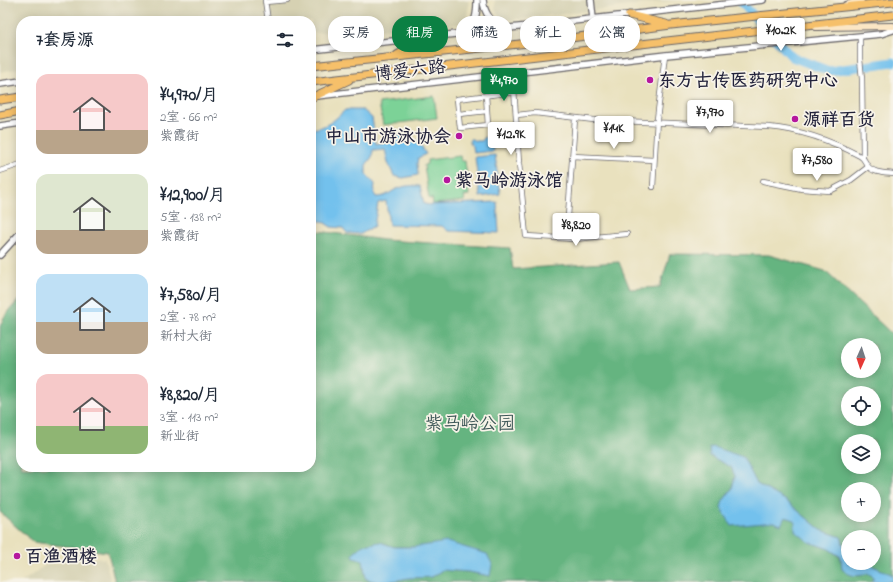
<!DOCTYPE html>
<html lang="zh">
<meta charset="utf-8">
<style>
:root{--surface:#fff;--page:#f2f2f3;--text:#1f2937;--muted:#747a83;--accent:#0b8043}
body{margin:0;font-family:"Indie Flower","LXGW WenKai TC",sans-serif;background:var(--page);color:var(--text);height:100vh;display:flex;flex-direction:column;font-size:15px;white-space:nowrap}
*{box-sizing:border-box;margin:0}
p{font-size:13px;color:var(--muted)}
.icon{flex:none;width:22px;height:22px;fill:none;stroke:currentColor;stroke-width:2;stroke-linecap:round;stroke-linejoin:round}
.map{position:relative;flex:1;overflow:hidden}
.side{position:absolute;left:16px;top:16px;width:300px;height:456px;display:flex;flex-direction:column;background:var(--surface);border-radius:16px;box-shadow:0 2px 10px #0003}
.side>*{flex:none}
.banner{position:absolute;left:328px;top:16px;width:380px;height:36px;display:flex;gap:8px}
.needle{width:26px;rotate:183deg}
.controls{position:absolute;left:841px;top:338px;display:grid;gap:8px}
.controls a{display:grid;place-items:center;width:40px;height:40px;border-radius:50%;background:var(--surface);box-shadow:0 2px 10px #0003;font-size:20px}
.price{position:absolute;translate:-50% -34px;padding:0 9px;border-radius:4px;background:#fff;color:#222;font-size:13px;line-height:26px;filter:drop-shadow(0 1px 2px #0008)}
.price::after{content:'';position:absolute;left:50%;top:24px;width:12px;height:9px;margin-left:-6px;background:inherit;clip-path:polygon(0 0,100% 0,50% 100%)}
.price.current{background:var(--accent);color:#fff}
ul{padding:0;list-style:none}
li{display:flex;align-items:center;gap:12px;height:100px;padding:0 20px}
li span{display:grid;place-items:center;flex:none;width:112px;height:80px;border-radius:12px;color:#555}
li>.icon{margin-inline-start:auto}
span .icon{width:48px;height:48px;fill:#fffc;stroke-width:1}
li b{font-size:17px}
h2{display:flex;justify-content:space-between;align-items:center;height:48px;padding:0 20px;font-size:17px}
.pill{padding:0 14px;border-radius:16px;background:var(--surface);box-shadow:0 2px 10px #0003;font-size:14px;line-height:36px}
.pill.current{background:var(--accent);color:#fff}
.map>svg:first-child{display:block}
</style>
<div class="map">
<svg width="893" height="582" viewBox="0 0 893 582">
<rect width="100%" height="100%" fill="#f7f3e8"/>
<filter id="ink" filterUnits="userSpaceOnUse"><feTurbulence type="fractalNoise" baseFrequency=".025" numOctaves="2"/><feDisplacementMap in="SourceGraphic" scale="8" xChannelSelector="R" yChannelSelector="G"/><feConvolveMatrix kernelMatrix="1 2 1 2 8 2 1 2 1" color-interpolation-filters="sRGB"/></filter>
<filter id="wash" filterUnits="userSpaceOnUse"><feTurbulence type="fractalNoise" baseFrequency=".012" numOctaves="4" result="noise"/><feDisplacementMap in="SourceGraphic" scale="16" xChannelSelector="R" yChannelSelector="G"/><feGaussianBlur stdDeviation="0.9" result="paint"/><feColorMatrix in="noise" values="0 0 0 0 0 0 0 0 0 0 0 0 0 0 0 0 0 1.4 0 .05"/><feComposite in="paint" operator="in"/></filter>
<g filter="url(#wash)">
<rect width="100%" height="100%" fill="#e9e1be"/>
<path fill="#d6d1b2" d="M0,0h468l1,6 -3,14 -5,4 -150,9v-12h-290v47l-21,4z
M495,0h184l-176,21 -8,-12z
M71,555l34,4 6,23h-89l25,-18h11z"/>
<path fill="#7cd297" stroke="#4f7a69" d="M434,96l3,22 -54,7 -4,-22z
M460,156l1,5h4l4,34 -5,1 1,5 -32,3 -1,-6 -3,1 -5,-34 3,-1v-4z"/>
<path fill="#65b480" stroke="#446b5e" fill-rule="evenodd" d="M311,230l73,10 126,8 3,21 106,-7 11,27 30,-2 10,-33 99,1 56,16 68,64v240l-27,-12h8v-26h-26v14l-3,-2 -4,-12 -20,-7 -36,-30 -28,-16 -14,-27 -33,-1 21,11 4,9 -3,13 -9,12 40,21h11l7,2 4,-7 7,2 3,3 14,20 20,7 12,9 1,11 17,7 9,-3 6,4 -2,5h-485l22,-4 23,-1 10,-7 27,2 21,4 -76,-29h-20l-14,-5 -26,15 9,2 3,20 12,3h-263l-7,-30 -75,-10 -33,-30v-185l4,-10 17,-20v170h290zM848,345h26v26h-26zM848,393h26v26h-26zM848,441h26v26h-26zM848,489h26v26h-26z"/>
<path fill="#73c1ed" stroke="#4a7294" d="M345,110h18l9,8 4,26 9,-2 1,-8 2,-2 4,1 26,9 8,12 -8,4 -1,6 1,11 -15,3 -9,-2 -6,-13 -3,-14 -12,1 -1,7 -6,8v9l9,10 -1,9 2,4c13,0 13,-6 24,-9 6,-3 13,-2 20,-2l4,18 6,1 67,-3 2,31 -51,-2 -6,-5 -53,-1 -3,-24 -8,2 -4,23 -13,8 -14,-1 -4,-5 -12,-1 -9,-6h-5l-6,-27v-65c15,-1 24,-9 34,-19z
M485,137l4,1 3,2 1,11 -19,2 -1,-7 -3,-3v-4h3l3,2h6z
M495,155l5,39 -20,3 -5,-40z
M713,447l30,10 14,27 28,16 36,30 20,7 4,12 3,2v12h18l27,12v7h-21l2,-5 -6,-4c-11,4 -17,4 -26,-4l-1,-12 -12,-8 -20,-7 -14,-11v-8l-3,-4 -7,-2 -4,8 -7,-3 -42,4 -11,-18 2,-7 9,-12 3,-13 -4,-9 -21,-11 -1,-8z
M380,542l14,5h20l33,-5 40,12 5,10 -2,12 -21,-4 -27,-2 -10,7 -23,1 -22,4h-9l-12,-3 -3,-19 -9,-3 -1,-3 10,-9z"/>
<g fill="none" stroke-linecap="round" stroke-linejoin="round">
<path stroke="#73c1ed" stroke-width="9" d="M739,0l53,57 37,14 64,-9"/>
</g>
</g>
<g filter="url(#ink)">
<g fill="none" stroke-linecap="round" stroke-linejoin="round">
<defs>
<path id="minor" d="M265,0l3,21
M265,2l22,-2
M860,36v23l2,20 1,78
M513,73l6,90 7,73 48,3 53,-5
M490,76l1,19
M486,95l2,30 -28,3 -3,-29 58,-7
M459,114l28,-3
M517,115l18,-2 59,7 175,7c32,3 63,14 91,29 4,2 5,6 7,9 5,8 18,8 26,9
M572,156l82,4
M0,171l21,-7
M763,181l39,8 28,2 21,-11 17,-13
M653,187l4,-68 8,-64
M568,239v-23l7,-97"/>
<path id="tertiary" d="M483,0c1,13 8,21 18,29
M591,0l2,19
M466,33c10,-13 11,-17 11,-33
M311,50l452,-50
M0,84l21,-3
M317,96l349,-41 215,-21 12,-4
M0,126l21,-3
M0,255l21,-23"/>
<path id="secondary" d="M846,5l15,-5
M816,27l77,-1"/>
<path id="trunk" d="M629,15l37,9
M397,55l32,-18
M311,66l236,-25 124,-16 222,-23
M311,82l582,-67
M313,97l36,-17
M0,100l21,-3
M0,115l21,-4"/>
</defs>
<use href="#minor" stroke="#686569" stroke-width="6"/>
<use href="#tertiary" stroke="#686569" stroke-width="8"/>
<use href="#secondary" stroke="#686569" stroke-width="8"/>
<use href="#trunk" stroke="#686569" stroke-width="9"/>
<use href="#minor" stroke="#fff" stroke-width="4.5"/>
<use href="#tertiary" stroke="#fff" stroke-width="5.5"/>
<use href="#secondary" stroke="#fbe6c4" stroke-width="6"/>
<use href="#trunk" stroke="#f6c06b" stroke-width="7"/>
</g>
</g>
<g fill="#b5179e" stroke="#f7f3e8" stroke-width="1.5">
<circle cx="650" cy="80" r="4"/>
<circle cx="795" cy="119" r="4"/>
<circle cx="459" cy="136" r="4"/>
<circle cx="447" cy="180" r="4"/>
<circle cx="17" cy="556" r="4"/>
</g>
<g text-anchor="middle" stroke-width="3.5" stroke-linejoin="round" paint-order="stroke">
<g font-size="18" fill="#22223b" stroke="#f7f3e8">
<text transform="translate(410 70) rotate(-7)" y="6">博爱六路</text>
</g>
<g font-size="18" font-weight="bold" fill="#22223b" stroke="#f7f3e8" text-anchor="start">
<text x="658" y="86">东方古传医药研究中心</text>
<text x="803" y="125">源祥百货</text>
<text x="451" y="142" text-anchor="end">中山市游泳协会</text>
<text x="455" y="186">紫马岭游泳馆</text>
<text x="25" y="562">百渔酒楼</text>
</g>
<g font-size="18" fill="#3d5757" stroke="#f7f3e8">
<text x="470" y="429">紫马岭公园</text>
</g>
</g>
</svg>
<div class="controls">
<a><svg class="needle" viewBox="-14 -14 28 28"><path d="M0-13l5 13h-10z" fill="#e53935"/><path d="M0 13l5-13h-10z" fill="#747a83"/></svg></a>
<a><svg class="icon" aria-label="locate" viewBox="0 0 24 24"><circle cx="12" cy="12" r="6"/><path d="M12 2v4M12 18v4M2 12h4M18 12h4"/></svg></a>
<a><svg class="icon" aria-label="layers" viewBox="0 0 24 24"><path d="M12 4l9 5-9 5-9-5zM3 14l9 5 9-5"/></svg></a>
<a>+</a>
<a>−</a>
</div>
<b class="price" style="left:781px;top:52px">¥10.2K</b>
<b class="price current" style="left:504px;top:102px">¥4,970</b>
<b class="price" style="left:710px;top:134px">¥7,970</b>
<b class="price" style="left:614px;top:150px">¥14K</b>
<b class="price" style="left:511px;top:156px">¥12.9K</b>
<b class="price" style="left:817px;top:182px">¥7,580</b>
<b class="price" style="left:576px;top:247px">¥8,820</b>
<div class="banner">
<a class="pill">买房</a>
<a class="pill current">租房</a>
<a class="pill">筛选</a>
<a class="pill">新上</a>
<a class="pill">公寓</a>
</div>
<section class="side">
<h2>7套房源<svg class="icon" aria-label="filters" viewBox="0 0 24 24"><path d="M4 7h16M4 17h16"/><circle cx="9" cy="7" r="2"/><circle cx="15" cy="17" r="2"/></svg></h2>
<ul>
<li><span style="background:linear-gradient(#f6c9c9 70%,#b9a48a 0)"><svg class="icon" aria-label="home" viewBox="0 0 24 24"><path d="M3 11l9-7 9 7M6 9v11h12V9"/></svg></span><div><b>¥4,970/月</b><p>2室 · 66 m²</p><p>紫霞街</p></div></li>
<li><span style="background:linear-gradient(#dfe7d0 70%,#b9a48a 0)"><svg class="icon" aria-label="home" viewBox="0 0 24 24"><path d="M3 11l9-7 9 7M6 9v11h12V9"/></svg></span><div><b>¥12,900/月</b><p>5室 · 138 m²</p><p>紫霞街</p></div></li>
<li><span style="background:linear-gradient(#bfe0f5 60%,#b9a48a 0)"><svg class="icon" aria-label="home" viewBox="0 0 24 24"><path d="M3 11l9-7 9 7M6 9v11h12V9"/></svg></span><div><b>¥7,580/月</b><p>2室 · 78 m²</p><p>新村大街</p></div></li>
<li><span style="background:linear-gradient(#f6c9c9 65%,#8fb573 0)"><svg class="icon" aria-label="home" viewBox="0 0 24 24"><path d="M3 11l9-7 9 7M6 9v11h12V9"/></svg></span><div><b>¥8,820/月</b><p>3室 · 113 m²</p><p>新业街</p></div></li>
</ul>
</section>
</div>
